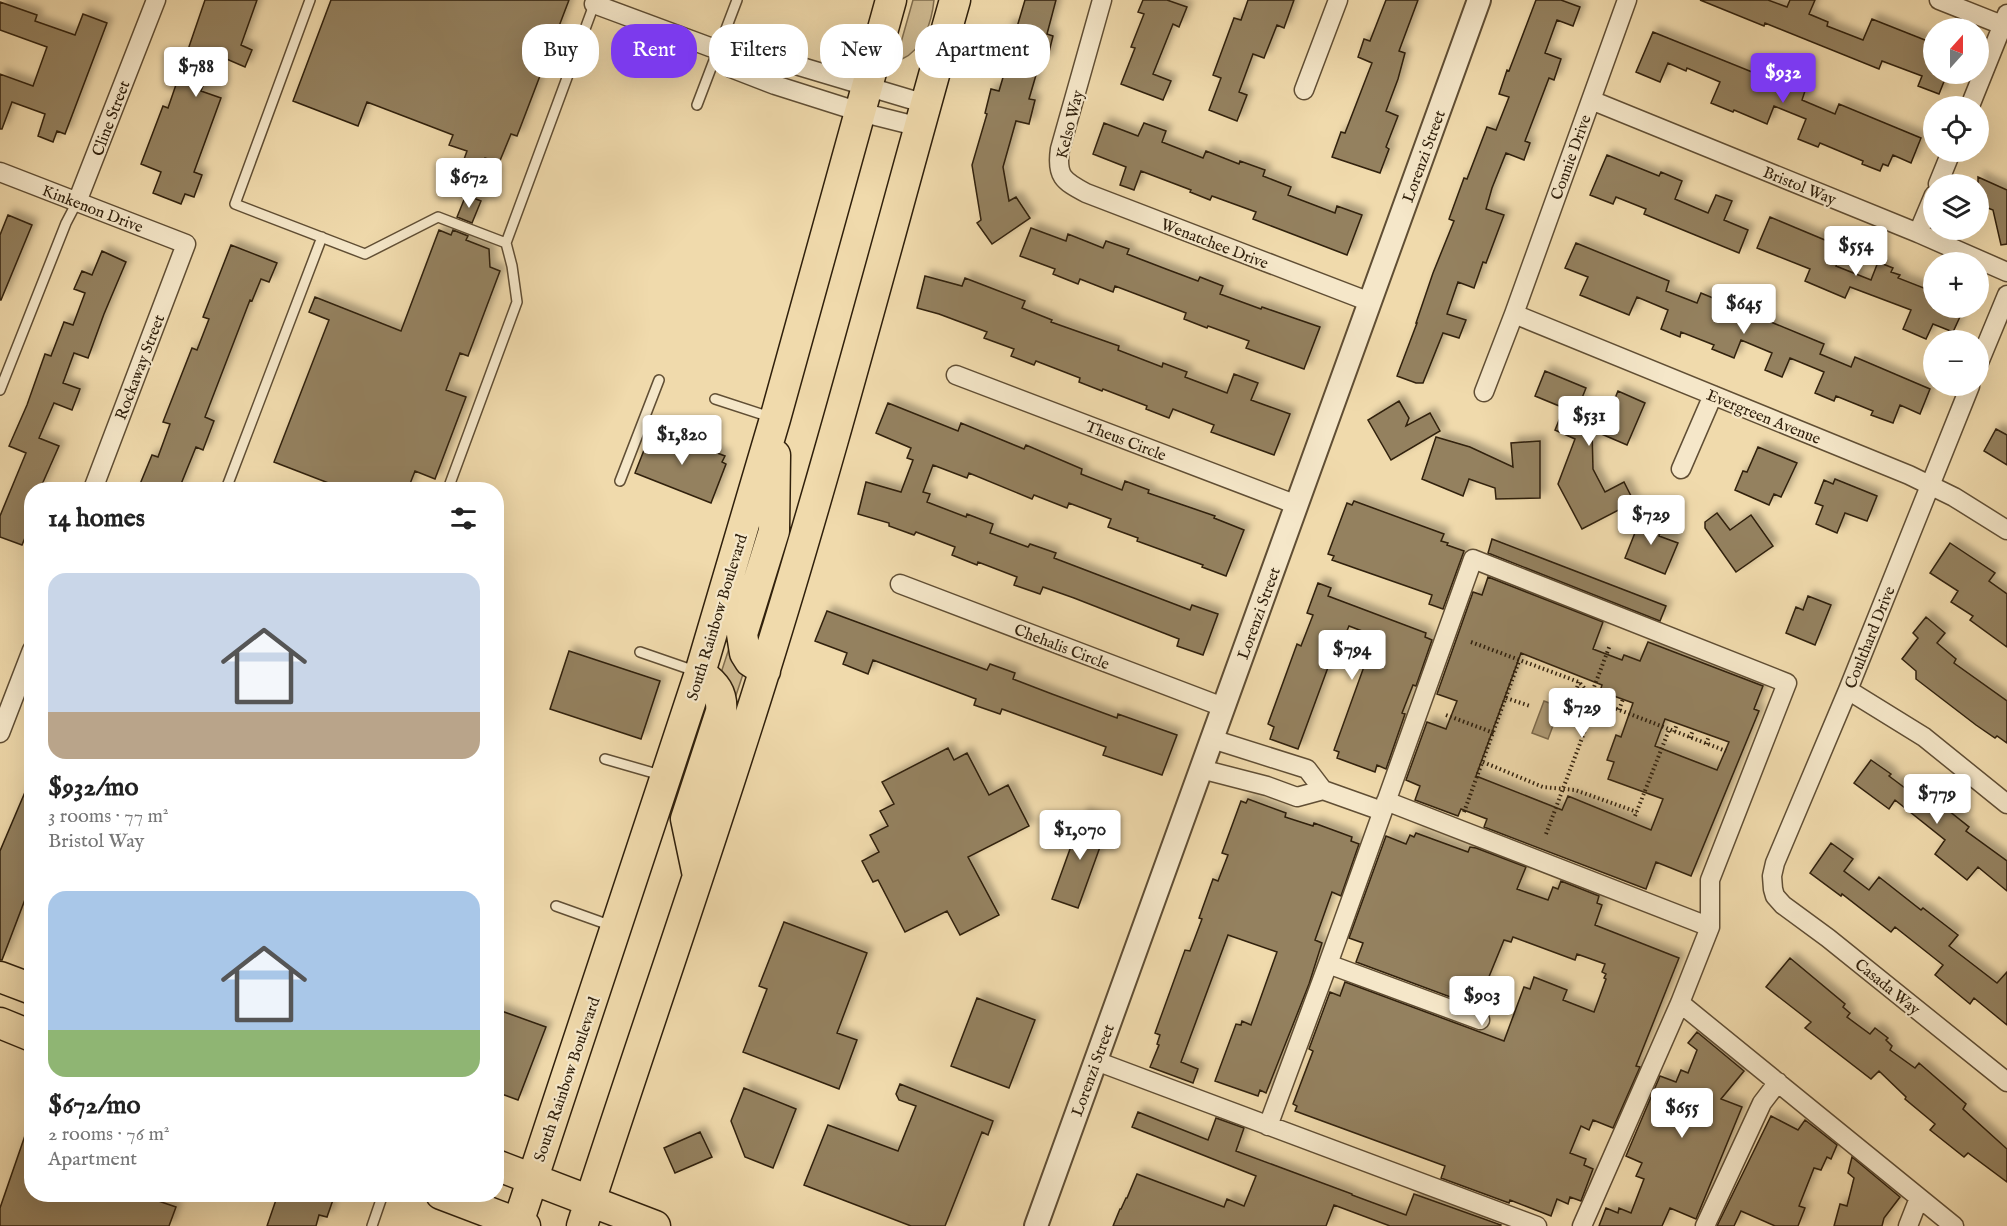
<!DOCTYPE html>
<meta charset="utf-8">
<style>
:root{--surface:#fff;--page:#f6f6f6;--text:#222;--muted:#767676;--accent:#7c3aed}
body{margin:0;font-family:"IM FELL English",serif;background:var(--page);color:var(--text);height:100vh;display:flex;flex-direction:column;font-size:22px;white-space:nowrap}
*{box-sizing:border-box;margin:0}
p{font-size:20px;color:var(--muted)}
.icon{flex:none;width:33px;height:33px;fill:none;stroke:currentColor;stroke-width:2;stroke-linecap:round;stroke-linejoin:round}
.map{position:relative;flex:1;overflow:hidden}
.side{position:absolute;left:24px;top:482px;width:480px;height:720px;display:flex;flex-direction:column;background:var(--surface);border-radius:24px;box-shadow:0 6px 24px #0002}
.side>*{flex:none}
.guide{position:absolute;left:522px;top:24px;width:570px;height:54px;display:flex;gap:12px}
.needle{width:39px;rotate:21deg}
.tools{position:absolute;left:1923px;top:18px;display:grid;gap:12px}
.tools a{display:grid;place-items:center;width:66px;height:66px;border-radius:50%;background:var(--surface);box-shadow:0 6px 24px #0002;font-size:30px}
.price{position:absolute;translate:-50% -51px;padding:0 14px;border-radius:6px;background:#fff;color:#222;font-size:20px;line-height:39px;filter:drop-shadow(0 2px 3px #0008)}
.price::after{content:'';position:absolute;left:50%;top:36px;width:18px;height:14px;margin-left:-9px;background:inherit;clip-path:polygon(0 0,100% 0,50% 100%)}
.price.current{background:var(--accent);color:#fff}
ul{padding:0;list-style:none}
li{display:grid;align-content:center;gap:12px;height:318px;padding:0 24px}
li span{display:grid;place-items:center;height:186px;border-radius:18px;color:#555}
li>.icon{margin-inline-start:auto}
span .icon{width:108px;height:108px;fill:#fffc;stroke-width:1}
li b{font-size:26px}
h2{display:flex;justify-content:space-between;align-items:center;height:72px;padding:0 24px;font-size:26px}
.tag{padding:0 21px;border-radius:24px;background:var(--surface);box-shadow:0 6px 24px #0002;font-size:21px;line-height:54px}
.tag.current{background:var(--accent);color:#fff}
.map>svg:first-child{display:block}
</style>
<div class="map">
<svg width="2007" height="1226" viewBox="0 0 2007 1226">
<defs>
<filter id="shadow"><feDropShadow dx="5.5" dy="-5.5" stdDeviation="3" flood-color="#0004"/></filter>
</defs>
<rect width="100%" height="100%" fill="#f0daac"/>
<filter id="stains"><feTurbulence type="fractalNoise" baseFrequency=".00333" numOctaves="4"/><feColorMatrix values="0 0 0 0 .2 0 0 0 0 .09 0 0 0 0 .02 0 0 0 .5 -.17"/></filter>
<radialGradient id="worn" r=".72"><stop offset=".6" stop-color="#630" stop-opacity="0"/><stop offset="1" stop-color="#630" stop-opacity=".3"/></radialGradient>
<path fill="#cfba91" stroke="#806d4e" stroke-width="1.5" d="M913,0h21c-2,21 -11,50 -32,59l-3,-2 -1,-4z
M747,593l-4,81 -24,73 1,-71z"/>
<path fill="#af9b76" stroke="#7c6a4c" stroke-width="1.5" d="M1544,701l16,6 -12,32 -16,-6z"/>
<path fill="#94815f" stroke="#30200c" stroke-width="1.5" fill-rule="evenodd" filter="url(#shadow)" d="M205,0h52l-16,45 11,5 -7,17 -30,-13 -14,37 20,7 -27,74 8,3 -8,22 -9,-3 -4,10 -28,-11 8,-21 -20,-8 22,-58 5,2z
M331,0h238l-52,136 -6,-2 -12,29 -14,-5 -13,36 -18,-7 13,-36 -18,-6 4,-10 -86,-33 -9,24 -65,-25z
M1025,0h31l-9,34 6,2 -6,24 -6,-2 -12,41 6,1 -6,24 -13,-3 -13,46 6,34 7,-4 14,21 -38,26 -15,-21 4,-3 -9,-55 15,-51 -2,-1 6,-24 8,2 12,-41 -8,-2 6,-23 8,2z
M1143,0h24l20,7 -8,20 -6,-3 -20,50 18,7 -8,19 -42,-16 14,-36 -4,-1 13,-33 -6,-2z
M1248,0h46l-10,28 -7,-3 -13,33 -11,-4 -14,38 8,3 -10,26 -28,-11 12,-32 -8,-3 21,-57 7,2z
M1386,0h32l-19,51 6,2 -7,26 -12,32 12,5 -12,31 3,2 -9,24 -48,-16 9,-25 4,1 27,-70 -14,-6 6,-18 6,2z
M1536,0h25l19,7 -7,19 -16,-6 -12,33 16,6 -7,21 -5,-2 -24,63 5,2 -6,17 -18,-7 -14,35 -6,21 18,6 -18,48 -3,-1 -9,26 -16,-6 -11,32 19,6 -7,18 -16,-5 -20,50h-7l-19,-7 20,-53h-1l17,-50 21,-52 -5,-2 15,-41 3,1 20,-52 9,3 13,-33 -10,-3 8,-24 2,1z
M1700,0h68l19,7 3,-7h25l-6,14 19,8 -1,4 36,14 9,-21 58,23 -1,3 5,2v27h13l-8,20 -21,-8 4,-10 -40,-15 -3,8 -114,-46 -1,3z
M0,2l37,13 -2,6 40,14 8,-21 24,9 -42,111 -8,-3 -4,11 -15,-6 7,-22 -33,-12 -10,27h-2v-55l33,12 14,-39 -47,-17z
M1653,32l109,44 6,-14 17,7 -5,12 25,10 -3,9 33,14 4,-10 82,34 -10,25 -18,-8 -5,11 -5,-2 -3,7 -18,-7 1,-3 -43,-18 -2,4 -20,-8 8,-20 -32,-13 -7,18 -33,-14 -1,2 -22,-9 9,-21 -33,-14 -1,3 -18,-8 -8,19 -24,-10z
M1104,123l34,13 6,-13 22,8 -4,11 41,16 3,-7 33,13 1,-3 25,9 -2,6 28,11 -3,8 47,18 2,-7 25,9 -15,40 -94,-36 3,-7 -44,-16 -2,4 -20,-8 1,-2 -50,-19 -7,19 -14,-5 6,-18 -33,-13z
M1607,155l52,21 2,-4 21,9 -7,18 33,14 8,-18 16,6 -8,19 24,10 -9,23 -95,-39 2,-5 -30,-12 -3,7 -23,-9z
M1978,177l29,13v54l-6,1 -8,-35 -15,-6z
M466,195l15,6 -9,22 -15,-6z
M8,215l24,10 -31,75h-1v-65z
M1770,217l74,31 -8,18 35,14 7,-18 15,6 -2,4 9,3 -2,3 36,14v16h30l-11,24 -20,-8 -7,15 -23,-10 8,-19 -61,-23 -5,11 -40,-17 5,-12 -53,-21z
M1031,228l35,13 2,-7 35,14 3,-7 23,8 -2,5 39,15 32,12 2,-4 23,9 -3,8 41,15 1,-2 58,20 -16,42 -58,-21 3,-7 -41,-15 -1,2 -23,-9 2,-6 -71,-27 -2,6 -33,-13 -2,5 -25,-10 2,-5 -35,-13z
M439,230l12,5 2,-5 15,6 -2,4 23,9 1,18 10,4 -32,85 -8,-3 -14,37 20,7 -31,82 -20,-8 -7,18h-64l-70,-27 55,-142 -20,-8 6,-15 86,34z
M1576,243l93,38 -3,10 31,12 4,-10 123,51 -4,10 31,13 4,-10 75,32 -10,25 -20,-9 -7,18 -22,-8 2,-4 -37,-15 -2,5 -19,-8 9,-21 -34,-14 -8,19 -17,-7 7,-17 -31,-13 -7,18 -22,-9 2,-4 -33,-13 -1,5 -19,-8 7,-19 -31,-13 -8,18 -49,-20 8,-18 -23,-9z
M231,245l46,18 -8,19 -8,-3 -9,22 -2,-1 -45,117 9,4 -11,29 -7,-3 -17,42h-41l14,-34 6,2 12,-33 -7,-2 29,-74 5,2 12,-31 -6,-2z
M102,251l24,11 -22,52 -16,44 -14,-5 -11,30 17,6 -8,21 -18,-7 -15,35 20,8 -19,43h-8v21l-7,16 4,2 -7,17 -22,-8v-21l26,-63 -17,-7 18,-41 18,-51 6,2 13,-34 9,3 12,-32 -11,-4 8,-18 10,4z
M925,276l37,10 3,-8 26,10 34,13 -3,7 30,12 -1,2 68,24 -1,4 44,17 1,-4 24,9 -2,5 42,16 7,-19 24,9 -7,17 39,14 -16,41 -63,-23 3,-7 -41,-16 -4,9 -23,-9 1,-3 -44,-17 -1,2 -23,-9 1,-4 -44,-17 -2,4 -23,-9 3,-7 -30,-11 3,-6 -48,-18 -22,-6z
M1545,371l41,17 -6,15 28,12 10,-24 27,12 -18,42 -35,-15 1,39 12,23 19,-10 10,20 -52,27 -24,-45 17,-45 -20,-9 9,-22 -29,-12z
M1399,401l10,17 -3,8 24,-13 10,18 -49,29 -23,-40z
M888,403l70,28 3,-8 63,26 2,-4 56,24 -1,5 41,16 3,-9 24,9 -1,3 67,23 -1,2 30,12 -18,46 -24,-9 1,-2 -66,-24 1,-3 -30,-11 3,-8 -42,-16 -2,5 -33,-13 -2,4 -63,-26 -2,5 -34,-13 -10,27 7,2 -3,8 39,15 1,-3 26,10 -3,9 38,14 2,-3 26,9 -2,5 136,52 2,-5 26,9 -15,41 -26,-9 2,-7 -105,-41 -31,-11 -3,7 -26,-9 3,-8 -39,-15 -1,3 -25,-10 3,-8 -39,-15 -2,3 -25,-9v-3l-31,-9 8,-32 35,10 12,-32 -6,-2 4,-10 -35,-15z
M1996,429l11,6v30l-23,-14z
M656,430l69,26 -3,6 4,2 -15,39 -76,-30 15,-38 3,2z
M1436,437l34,10 43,20 -2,-24 29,-2v57l-44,1 -1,-11 -26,-9 -6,17 -41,-17z
M1758,447l39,16 -16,34 -7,-3 -5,11 -34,-15 8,-19 4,1z
M1835,479l42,17 -10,25 -22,-8 -8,20 -21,-9 7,-18 -8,-3 9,-23 9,4z
M1354,501l90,33 -3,7 7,2 -1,2 17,6 -21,58 -14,-5 3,-9 -100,-35 2,-4 -6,-2 19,-51 5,2z
M1717,513l13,17 21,-15 22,31 -37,26 -31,-44v-6z
M1642,515l21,9 -4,12 19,7 -13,31 -40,-16z
M1492,539l174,67 -6,15 -172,-68z
M1950,543l45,30 -6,8 18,13v53l-37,-27 3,-4 -22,-14 7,-11 -28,-18z
M1488,577l115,45 -10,27 29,11 2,-5 16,6 8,-19 115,44 -9,23 5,2 -68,165 -35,-14 -10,27 -162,-62 3,-8 -26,-10 -3,7 -43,-16 5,-14 -14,-6 21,-58 19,7 11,-28 -20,-7 36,-102 9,3zM1521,653l81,32 -2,6 33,12 -12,34 -5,-2 -9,25 7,2 -6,17 55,20 -12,31 -83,-34 -6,14 -86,-34zM1665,719l64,23 -12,28 -62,-24z
M1318,583l13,5 -3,8 98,37 -1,4 7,3 -16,46 -3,-1 -11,28 3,1 -19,55 -9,-4 -2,7 -38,-14 2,-6 -5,-2 41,-114 -26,-10 -3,7 -5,-1 -43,117 -28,-10 4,-12 -6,-3 29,-80 4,2 12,-31 -6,-2z
M1808,596l23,9 -16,40 -29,-12 10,-26 7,3z
M827,611l160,59 3,-6 25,9 -2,6 39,15 65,24 1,-4 59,21 -15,40 -59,-20 3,-8 -104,-38 -2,5 -26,-9 2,-6 -103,-39 -5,14 -25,-10 4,-11 -32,-12z
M1926,617l19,16 -8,10 19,16 -2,4 53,38v42l-10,-7 -2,2 -19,-13 -60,-46v-8l-14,-12 16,-21 -5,-5z
M569,651l91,30 -19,58 -91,-30z
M948,748l6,12 13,-7 22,42 19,-10 21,41 -61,31 31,58 -39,20 -13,-24 -42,21 -27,-52 -5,2 -11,-21 17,-9 -9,-17 18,-9 -8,-15 14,-7 -12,-22z
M1871,760l20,14 -2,2 24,18 6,-7 50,40 -3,4 41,30v30l-29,-24 -11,13 -32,-26 10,-14 -50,-40 -6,9 -35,-26z
M31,778l1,103 -30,79h-2v-109z
M1248,799l38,14 -1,4 28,9 1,-3 38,14 -1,4 8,3 -18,52 -9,-4 -17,48 7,3 -13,41 -43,109 -6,-3 -2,6 -43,-15 21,-57 5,1 1,-4 9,4 26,-73 -49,-17 -47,127 17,7 -5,14 -43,-16 9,-22 -2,-1 3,-9 -5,-2 30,-83 5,1 12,-32 -3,-1 14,-39 5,2 10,-26 -6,-2 19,-52 5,2z
M1083,813l26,9 -31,86 -26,-9z
M1416,833l52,19 2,-5 6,1 50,19 -9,22 31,11 5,-13 5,2 3,-8 38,15 -2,7 5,2 -7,20 84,33 -43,108 4,1 -27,61 -20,-8 -4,10 -8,-4 -11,27 16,6 -2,6 9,4 -12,32 -11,-4 -2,7 -11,-5 -6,17 -41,-16 -1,3 -68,-25 4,-12 -150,-55 2,-5 -4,-2 20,-53 -4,-2 21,-57 10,4 5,-14 159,59 20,-54 6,2 4,-12 33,13 -4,10 31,12 12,-33 -2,-1 2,-4 -4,-2 3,-8 -28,-10 -2,6 -62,-23 -2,5 -7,-2 -18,44 -5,-2 -9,23 -116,-43 7,-19 -14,-5 37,-102 20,8 4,-9 4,2z
M1831,843l22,16 -9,12 25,19 10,-13 42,33 2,-2 35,27 -9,11 48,37 10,-11v53l-33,-27 -4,6 -35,-29 8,-10 -48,-38 -4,5 -49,-38 -1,2 -31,-23z
M784,922l83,31 -30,80 20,7 -18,49 -96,-37 24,-63 -8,-3z
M1790,958l55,46 -2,3 7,6 -3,4 23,17 5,-6 13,10 -2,2 6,6 -2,4 25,18 4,-5 47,41 -3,5 44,40v33l-39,-29 -4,4 -34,-27 5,-6 -30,-25 1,-2 -27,-26 -8,8 -66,-51 6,-6 -45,-35z
M977,998l58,22 -26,68 -58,-22z
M496,1009l50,18 -28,73 -22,-8z
M1697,1032l47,39 -23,28 21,8 -46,112 -26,-11 -8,18h-63l7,-18 12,5 1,-5 12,5 13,-34 -8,-3 6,-13 -16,-7 34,-80 16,6 5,-12 7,3 9,-23 -9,-7z
M900,1084l93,37 -5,14 -6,-3 -37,94h-34l-107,-41 24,-60 70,26 18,-45 -17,-6 -3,-6z
M744,1088l52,21 -23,59 -28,-11 -14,-36z
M1138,1112l70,28 8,-22 28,10 -8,23 116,43v1l54,20 8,-21 87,31 -1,1h-110l-56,-21 -8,21h-213l7,-17h1l5,-11h1l10,-24 87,33 3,-8 17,7 12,-30 -124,-49z
M1771,1116l27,14 7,-10 32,25 -6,14 -4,-2 -6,13 -7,-2 -15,38 6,2 -7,18h-23l-34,-15 -7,15h-17z
M29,1124h3v70h106l38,13 -7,19h-169v-18z
M700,1132l12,25 -37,16 -11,-25z
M1852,1157l48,40 -16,21 -2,8h-48l6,-22 7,2 7,-28 -6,-5z
M278,1194h57l-8,23 -8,-2 -3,11h-49z"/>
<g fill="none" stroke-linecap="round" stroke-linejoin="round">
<defs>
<path id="service" d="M310,0l-75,204 130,50 73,-37 68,26
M697,105l40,-105
M0,390l66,-167 11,-21
M715,399l55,18
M620,481l39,-101
M226,489l96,-252
M448,489l69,-187 -5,-36 -6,-23 89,-241
M640,652l55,19
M605,759l59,17
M556,906l56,20
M372,1226l11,-32"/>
<path id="minor" d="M1102,0l-42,149c-4,27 3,32 26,44l284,109
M1939,0l68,27
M594,4l124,46 13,18 44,17 85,27 60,15
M718,50l23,-6 51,20 134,40
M1304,90l34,-90
M1591,100l327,133 89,39
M1970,106l37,-92
M0,172l186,72 -93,245
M1938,184l13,-32
M77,202l79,-202
M1918,233l16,-38
M1514,314l395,161 45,22 53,33
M1978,365l29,-70
M956,375l341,130
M1970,386l-122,304 -73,173 -3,13 1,13 2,7 8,9 45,33 179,144
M1484,392l30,-78 113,-314
M1681,469l32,-74
M900,584l323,123
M1848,690l76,47 83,67
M0,733l32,-83
M1212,739l95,30 16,21 59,21
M1201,769l66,17 30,11 26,-7
M1386,801l324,126
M1328,964l152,56
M1680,1003l274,223
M1096,1061l441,165
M1268,1126l60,-162 145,-405 314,124 -77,197v47l-30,76 -98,223
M1705,1226l57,-123 16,-21
M1908,1226l11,-28"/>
<path id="tertiary" d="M1036,1226l443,-1226"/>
<path id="primary" d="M765,671l-15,-10 -5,-8 -3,-19 32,-103 1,-76
M698,876l-12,-57 35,-107c2,-19 -6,-28 -21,-39
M0,977l32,12
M0,1023l32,13
M496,1165l159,61
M441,1194l84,32
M517,1226l183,-553 75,-254 116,-419
M582,1226c60,-186 125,-370 183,-557 69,-221 127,-446 190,-669"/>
</defs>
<use href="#service" stroke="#604e34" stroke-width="12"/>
<use href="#minor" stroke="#604e34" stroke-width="21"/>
<use href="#tertiary" stroke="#604e34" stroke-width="26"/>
<use href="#primary" stroke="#30200c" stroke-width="33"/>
<path stroke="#30200c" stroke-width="4" stroke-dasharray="1.5 3" stroke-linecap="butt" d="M1471,642l108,40 17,19 130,50
M1575,695l20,7
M1591,695l19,-50
M1574,696l5,-14
M1506,698l24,8
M1619,710l4,-11
M1446,715l48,18
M1674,732l3,-8
M1690,738l3,-8
M1706,744l3,-8
M1483,762l60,25 32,3 62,22
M1464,812l55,-151
M1635,816l34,-86
M1546,834l50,-133"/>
<use href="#service" stroke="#f5e7c9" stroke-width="9"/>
<use href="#minor" stroke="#f5e7c9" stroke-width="18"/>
<use href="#tertiary" stroke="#f5e7c9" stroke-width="22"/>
<use href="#primary" stroke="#f0daac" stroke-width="30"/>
</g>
<g text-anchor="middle" stroke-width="4.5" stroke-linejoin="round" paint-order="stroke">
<g font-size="16" fill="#30200c" stroke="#f5e7c9">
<text transform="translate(110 118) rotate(-69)" y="6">Cline Street</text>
<text transform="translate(1069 124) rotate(-76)" y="6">Kelso Way</text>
<text transform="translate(1423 156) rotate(-70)" y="6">Lorenzi Street</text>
<text transform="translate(1570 157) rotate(-70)" y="6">Connie Drive</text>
<text transform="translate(1800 185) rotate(22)" y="6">Bristol Way</text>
<text transform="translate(93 208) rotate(21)" y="6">Kinkenon Drive</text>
<text transform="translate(1215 243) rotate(21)" y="6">Wenatchee Drive</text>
<text transform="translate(139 367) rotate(-69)" y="6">Rockaway Street</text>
<text transform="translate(1764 416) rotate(22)" y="6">Evergreen Avenue</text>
<text transform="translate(1126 440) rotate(21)" y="6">Theus Circle</text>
<text transform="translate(1258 613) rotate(-70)" y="6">Lorenzi Street</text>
<text transform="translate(716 617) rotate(-73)" y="6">South Rainbow Boulevard</text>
<text transform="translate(1869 637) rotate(-68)" y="6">Coulthard Drive</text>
<text transform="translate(1062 646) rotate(21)" y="6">Chehalis Circle</text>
<text transform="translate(1888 986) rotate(39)" y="6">Casada Way</text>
<text transform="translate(1092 1070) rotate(-70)" y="6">Lorenzi Street</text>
<text transform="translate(566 1079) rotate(-71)" y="6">South Rainbow Boulevard</text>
</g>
</g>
<rect width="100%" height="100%" filter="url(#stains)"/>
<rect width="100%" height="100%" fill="url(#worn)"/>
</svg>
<div class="tools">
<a><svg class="needle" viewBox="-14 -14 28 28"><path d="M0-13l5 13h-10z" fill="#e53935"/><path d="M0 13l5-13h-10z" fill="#767676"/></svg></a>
<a><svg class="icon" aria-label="locate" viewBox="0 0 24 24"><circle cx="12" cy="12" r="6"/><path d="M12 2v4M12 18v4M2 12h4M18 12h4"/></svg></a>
<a><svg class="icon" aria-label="layers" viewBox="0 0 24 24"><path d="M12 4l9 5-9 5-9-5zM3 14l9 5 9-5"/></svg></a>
<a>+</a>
<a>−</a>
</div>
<b class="price" style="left:196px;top:98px">$788</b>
<b class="price current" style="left:1783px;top:104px">$932</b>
<b class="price" style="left:469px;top:209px">$672</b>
<b class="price" style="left:1856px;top:277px">$554</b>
<b class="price" style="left:1744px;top:335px">$645</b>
<b class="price" style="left:1589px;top:447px">$531</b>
<b class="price" style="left:682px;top:466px">$1,820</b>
<b class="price" style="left:1651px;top:546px">$729</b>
<b class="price" style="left:1352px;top:681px">$794</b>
<b class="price" style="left:1582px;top:739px">$729</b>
<b class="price" style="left:1937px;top:825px">$779</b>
<b class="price" style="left:1080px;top:861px">$1,070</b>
<b class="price" style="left:1482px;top:1027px">$903</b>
<b class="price" style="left:1682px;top:1139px">$655</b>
<div class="guide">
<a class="tag">Buy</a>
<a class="tag current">Rent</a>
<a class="tag">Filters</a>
<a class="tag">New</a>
<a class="tag">Apartment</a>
</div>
<section class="side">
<h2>14 homes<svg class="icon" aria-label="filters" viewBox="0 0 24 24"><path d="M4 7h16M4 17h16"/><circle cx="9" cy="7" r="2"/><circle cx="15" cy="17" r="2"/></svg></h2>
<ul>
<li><span style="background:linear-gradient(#c9d6e8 75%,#b9a48a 0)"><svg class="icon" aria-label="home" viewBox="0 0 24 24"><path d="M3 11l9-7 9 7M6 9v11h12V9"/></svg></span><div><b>$932/mo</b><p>3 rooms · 77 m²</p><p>Bristol Way</p></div></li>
<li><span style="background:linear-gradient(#a9c7e8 75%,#8fb573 0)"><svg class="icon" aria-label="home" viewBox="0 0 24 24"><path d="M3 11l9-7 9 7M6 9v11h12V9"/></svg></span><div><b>$672/mo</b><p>2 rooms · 76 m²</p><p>Apartment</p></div></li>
</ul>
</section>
</div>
